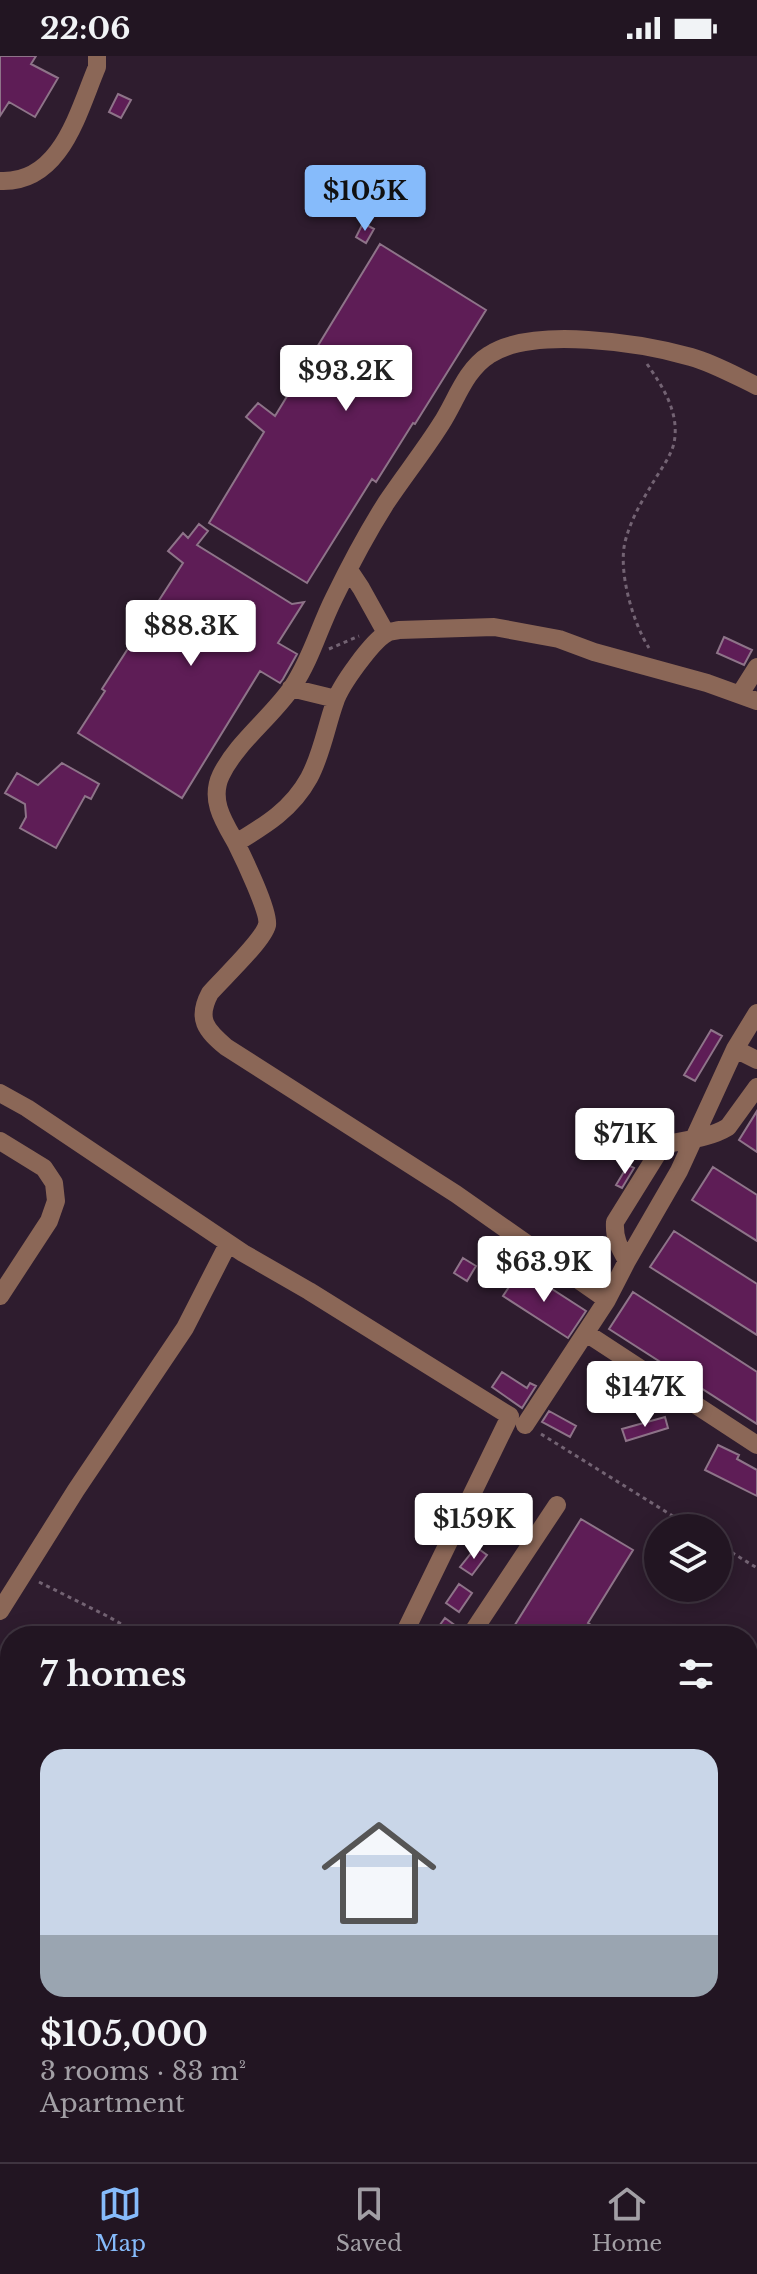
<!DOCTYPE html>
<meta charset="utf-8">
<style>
:root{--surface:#221522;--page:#2a1e2a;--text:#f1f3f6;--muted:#a29fa5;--line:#3f3440;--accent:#86bbfb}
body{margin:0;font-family:"Libre Baskerville",serif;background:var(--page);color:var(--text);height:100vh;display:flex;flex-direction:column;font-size:30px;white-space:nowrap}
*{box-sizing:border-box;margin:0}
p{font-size:26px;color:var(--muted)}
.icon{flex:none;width:44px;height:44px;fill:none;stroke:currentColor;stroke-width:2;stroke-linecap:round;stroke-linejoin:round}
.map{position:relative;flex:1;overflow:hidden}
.side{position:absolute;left:0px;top:1570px;width:758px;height:536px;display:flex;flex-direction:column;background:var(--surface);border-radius:32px 32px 0 0;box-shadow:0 4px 20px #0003,0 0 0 2px var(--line)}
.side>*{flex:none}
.controls{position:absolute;left:644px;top:1458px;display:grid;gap:16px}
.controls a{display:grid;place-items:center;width:88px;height:88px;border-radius:50%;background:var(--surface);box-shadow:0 4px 20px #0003,0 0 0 2px var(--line);font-size:40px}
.price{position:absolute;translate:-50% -68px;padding:0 18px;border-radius:8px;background:#fff;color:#222;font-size:26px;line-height:52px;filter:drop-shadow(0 2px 4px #0008)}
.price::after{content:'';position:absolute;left:50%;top:48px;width:24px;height:18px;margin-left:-12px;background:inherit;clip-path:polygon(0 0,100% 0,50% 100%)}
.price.selected{background:var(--accent);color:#111}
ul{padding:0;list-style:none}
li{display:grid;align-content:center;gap:16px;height:424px;padding:0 40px}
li+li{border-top:2px solid var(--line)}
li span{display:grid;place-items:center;height:248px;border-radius:24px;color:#555}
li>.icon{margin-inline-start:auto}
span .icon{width:144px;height:144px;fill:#fffc;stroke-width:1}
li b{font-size:34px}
h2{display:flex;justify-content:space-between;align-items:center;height:96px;padding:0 40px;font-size:34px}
.status{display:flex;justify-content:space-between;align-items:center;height:56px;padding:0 40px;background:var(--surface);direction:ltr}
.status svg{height:22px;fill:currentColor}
.dock{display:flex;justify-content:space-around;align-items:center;height:112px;border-top:2px solid var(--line);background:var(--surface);font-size:22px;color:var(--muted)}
.dock a{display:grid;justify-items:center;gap:4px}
.dock .selected{color:var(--accent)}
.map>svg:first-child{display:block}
</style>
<div class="status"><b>22:06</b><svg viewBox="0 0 49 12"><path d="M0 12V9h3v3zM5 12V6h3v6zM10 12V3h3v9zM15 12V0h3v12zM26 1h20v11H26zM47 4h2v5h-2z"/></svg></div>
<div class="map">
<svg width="757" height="2106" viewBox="0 0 757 2106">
<rect width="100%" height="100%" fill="#2e1c2e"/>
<path fill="#5e1d56" stroke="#8e7489" stroke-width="2" d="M0,0h36l-5,8 27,14 -23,39 -26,-15 -9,14z
M118,38l13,6 -10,18 -12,-6z
M363,167l11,6 -8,14 -10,-6z
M380,188l106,66 -71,114 -2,-1 -37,59 -4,-3 -65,104 -98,-60 55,-91 -18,-15 12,-14 17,13z
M199,468l9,7 -11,14 95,59 12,-2 -26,41 19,11 -14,25 -3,4 -20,-12 -78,127 -104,-65 27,-42 -3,-2 81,-126 -15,-12 15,-18 5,5z
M724,581l28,13 -8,15 -27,-12z
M62,707l37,21 -8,15 -6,-3 -29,52 -36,-20 6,-11 -1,-13 -20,-11 12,-20 21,12z
M711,974l11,6 -27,45 -11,-6z
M757,1055v41l-18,-12z
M628,1109l6,3 -12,20 -6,-3z
M713,1111l44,28v46l-65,-41z
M674,1175l83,53v51l-107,-68z
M463,1202l13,8 -9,15 -13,-8z
M521,1213l65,42 -18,27 -65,-42z
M633,1236l124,80v52l-148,-95z
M596 1320a7 7 0 1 1 14 0a7 7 0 1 1-14 0Z
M502,1316l25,16 3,-5 6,3 -14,22 -30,-21z
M549,1355l27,15 -6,11 -28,-15z
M665,1361l3,11 -42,13 -4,-12z
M718,1389l21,10 -2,4 20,11v26l-52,-26z
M581,1463l52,31 -45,73 21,13h-101z
M476,1491l11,8 -15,20 -12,-8z
M459,1528l13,9 -13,19 -13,-9z
M445,1562l15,11 -2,7h-26z"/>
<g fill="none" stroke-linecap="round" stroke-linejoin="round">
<path stroke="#736373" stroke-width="3" stroke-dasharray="4 4" stroke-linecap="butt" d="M647,308c16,23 33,49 27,79 -3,14 -16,30 -23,43 -11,18 -21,36 -26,56 -7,30 8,81 24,106
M329,593l30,-13
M541,1378l151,94
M718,1488l39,24
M39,1526l70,35 33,19"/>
<path stroke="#8b6757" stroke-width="18" d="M0,125c61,3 78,-69 97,-114v-11
M757,330c-21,-10 -44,-23 -66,-29 -49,-14 -158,-31 -202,-2 -24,15 -33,46 -48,69 -17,27 -37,52 -55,79 -19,30 -37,64 -52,95 -15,30 -23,61 -41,88 -21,31 -56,56 -72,89 -12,25 3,47 15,68 30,-18 56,-34 73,-65 13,-24 17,-51 26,-76 5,-16 37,-61 52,-69 3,-2 8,-2 12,-3l95,-3 65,12 35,13 113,31 50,18
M349,514l12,18 25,45
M291,632l45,11
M740,638l17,-27
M236,787c7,14 34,70 31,82 -4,16 -45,54 -57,68 -14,26 -4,37 16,54l230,147 151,106 -82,125
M735,993l22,11
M0,1037l27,15 216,145 66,38 201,125 -107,220
M0,1085l44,27 10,15 2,18 -7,20 -49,75
M627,1205c-8,-14 -13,-23 -12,-39l46,-74 6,-4c20,-4 43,-6 61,-17l29,-40
M607,1244l20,-39 52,-90 56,-122 22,-36
M586,1277l171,112
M0,1555l76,-121 109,-162 43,-84
M470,1580l87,-131
M748,1736l9,-14
M0,1753l10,5
M0,1872l10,5
M0,1994l10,5
M63,2106l8,-10
M133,2106l6,-10"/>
</g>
</svg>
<div class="controls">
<a><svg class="icon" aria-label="layers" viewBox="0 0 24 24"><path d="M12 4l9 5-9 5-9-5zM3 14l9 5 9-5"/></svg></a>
</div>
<b class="price selected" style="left:365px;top:177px">$105K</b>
<b class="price" style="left:346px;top:357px">$93.2K</b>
<b class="price" style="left:191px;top:612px">$88.3K</b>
<b class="price" style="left:625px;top:1120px">$71K</b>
<b class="price" style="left:544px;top:1248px">$63.9K</b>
<b class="price" style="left:645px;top:1373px">$147K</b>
<b class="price" style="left:474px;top:1505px">$159K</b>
<section class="side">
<h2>7 homes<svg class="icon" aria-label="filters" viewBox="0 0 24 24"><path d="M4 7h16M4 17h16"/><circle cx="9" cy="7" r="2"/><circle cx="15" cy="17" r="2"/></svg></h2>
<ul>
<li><span style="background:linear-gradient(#c9d6e8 75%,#9aa5b1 0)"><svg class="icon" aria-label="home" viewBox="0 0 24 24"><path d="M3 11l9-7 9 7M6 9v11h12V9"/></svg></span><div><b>$105,000</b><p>3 rooms · 83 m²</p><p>Apartment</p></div></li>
</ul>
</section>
</div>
<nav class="dock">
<a class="selected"><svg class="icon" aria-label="map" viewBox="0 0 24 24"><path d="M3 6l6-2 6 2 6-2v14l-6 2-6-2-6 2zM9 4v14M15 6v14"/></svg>Map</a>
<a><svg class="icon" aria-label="saved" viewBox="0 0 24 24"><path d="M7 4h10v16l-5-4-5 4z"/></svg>Saved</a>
<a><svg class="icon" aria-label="home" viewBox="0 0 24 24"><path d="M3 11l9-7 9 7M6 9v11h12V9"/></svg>Home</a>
</nav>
